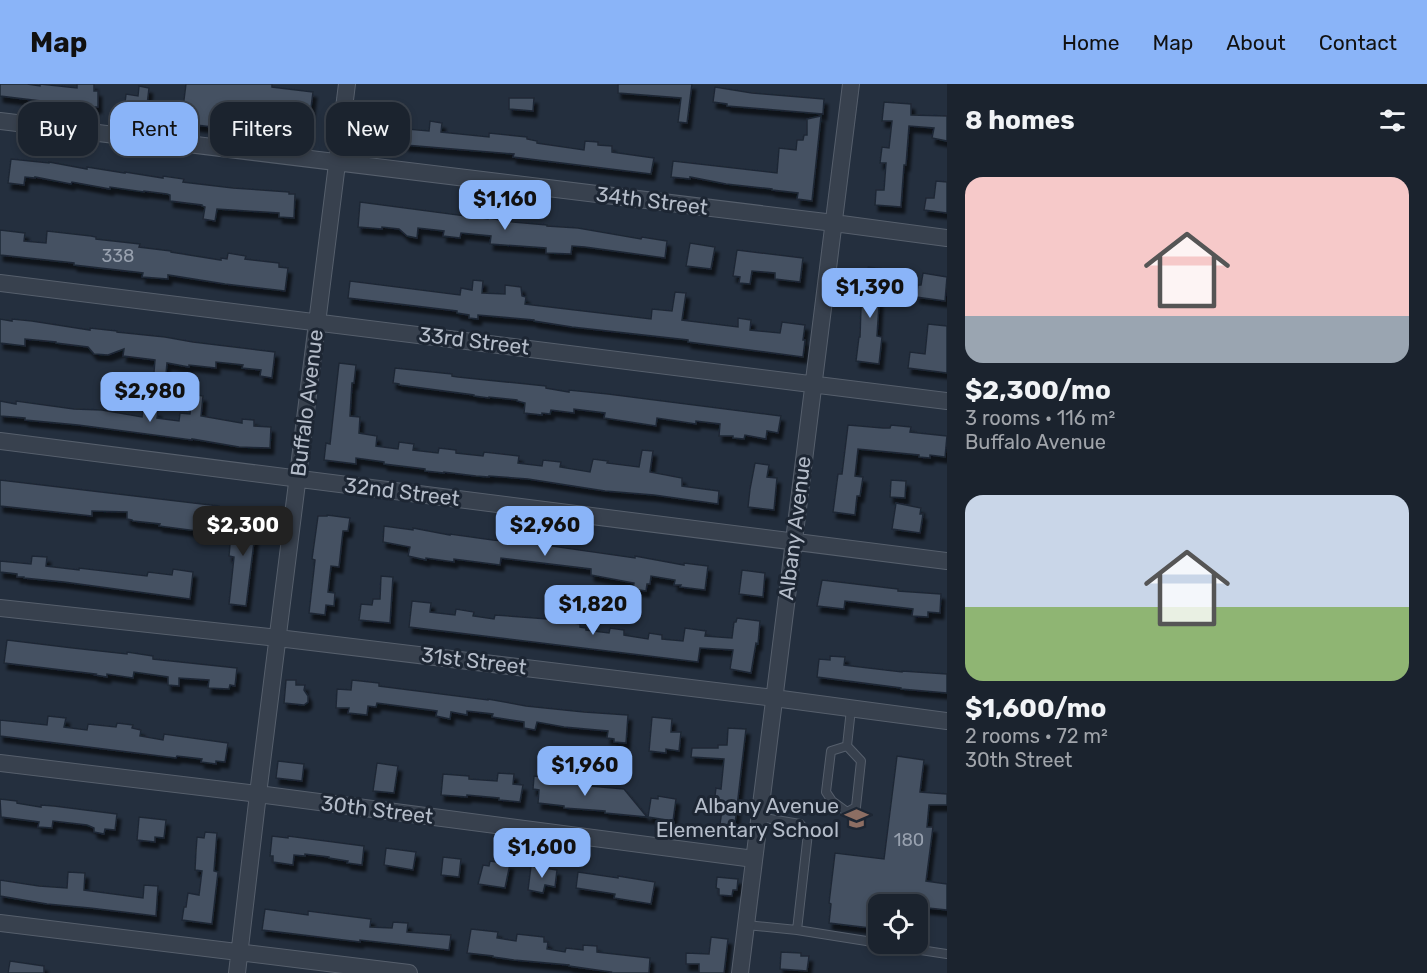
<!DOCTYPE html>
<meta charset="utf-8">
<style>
:root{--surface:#1b232e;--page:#242b36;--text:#f1f3f6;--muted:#a0a4aa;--line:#39404a;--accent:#8ab4f8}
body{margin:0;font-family:Rubik,sans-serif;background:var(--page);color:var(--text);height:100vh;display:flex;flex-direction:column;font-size:22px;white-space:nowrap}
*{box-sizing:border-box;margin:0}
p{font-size:20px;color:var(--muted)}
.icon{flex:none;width:33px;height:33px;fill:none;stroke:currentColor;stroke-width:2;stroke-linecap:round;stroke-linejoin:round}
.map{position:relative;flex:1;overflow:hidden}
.panel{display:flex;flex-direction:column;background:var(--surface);width:480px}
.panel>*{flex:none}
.top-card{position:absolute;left:18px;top:18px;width:570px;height:54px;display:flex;gap:12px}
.controls{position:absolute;left:868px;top:810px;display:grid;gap:12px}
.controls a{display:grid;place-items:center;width:60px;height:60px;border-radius:12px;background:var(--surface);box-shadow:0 3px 9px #0003,0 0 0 2px var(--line);font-size:30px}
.price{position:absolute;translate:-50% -51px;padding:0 14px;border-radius:12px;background:var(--accent);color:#111;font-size:20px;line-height:39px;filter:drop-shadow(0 2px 3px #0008)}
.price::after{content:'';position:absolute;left:50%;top:36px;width:18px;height:14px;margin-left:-9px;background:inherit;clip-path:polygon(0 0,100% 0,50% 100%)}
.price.on{background:#222;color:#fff}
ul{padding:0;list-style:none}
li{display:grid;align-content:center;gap:12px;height:318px;padding:0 18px}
li span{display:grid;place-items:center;height:186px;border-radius:18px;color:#555}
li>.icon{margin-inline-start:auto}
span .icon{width:108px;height:108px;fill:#fffc;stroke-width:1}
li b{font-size:26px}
h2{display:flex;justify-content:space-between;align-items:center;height:72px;padding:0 18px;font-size:26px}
.pill{padding:0 21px;border-radius:18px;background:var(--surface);box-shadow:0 3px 9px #0003,0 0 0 2px var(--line);font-size:21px;line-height:54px}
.pill.on{background:var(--accent);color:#111}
header{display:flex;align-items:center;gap:36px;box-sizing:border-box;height:84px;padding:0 30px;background:var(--accent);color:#111}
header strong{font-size:28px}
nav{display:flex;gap:33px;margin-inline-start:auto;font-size:21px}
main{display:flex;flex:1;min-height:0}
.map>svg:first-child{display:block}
</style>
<header>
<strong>Map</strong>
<nav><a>Home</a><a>Map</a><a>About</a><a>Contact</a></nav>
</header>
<main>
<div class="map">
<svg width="947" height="889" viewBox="0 0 947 889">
<defs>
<filter id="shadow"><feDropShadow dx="3.5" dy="6" stdDeviation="1.5" flood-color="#0009"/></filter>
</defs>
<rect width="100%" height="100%" fill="#242f3e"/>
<path fill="#455162" stroke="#1f2835" stroke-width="1.5" filter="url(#shadow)" d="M0,0h27l13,2v-2l37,4v-4h17v7h4v16h-4v4l-12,-1v-4l-82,-10z
M186,0h86v3l41,5 -6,47 -126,-16z
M618,0h74l-5,39 -9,-1 3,-24 -63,-5z
M139,2l10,2 -3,26 -22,-2 2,-18 12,2z
M715,3l37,6 72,6 -1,15 -96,-8v-2l-14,-2z
M509,14h25l-1,13 -24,-2z
M884,18l27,2v11l36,1v25l-15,-3 2,-10 -25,-2 -3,39h-2l-3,42 -26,-2 1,-15h8l2,-27h-6l2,-16 7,1 3,-27h-10z
M368,22l18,2 -4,36 -19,-2z
M821,32l-9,85 -15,-2 1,-6 -26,-3v-1l-46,-5 -36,-7v2l-19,-2 2,-16 104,12 2,-25 17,2 1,-10h6l1,-5h3v-16z
M430,37l12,2 -1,9 48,5v-4l38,4v2l10,2v2l47,7 1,-9 13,1v3l14,1v6l42,6 -3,16 -138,-17 1,-3 -109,-9 2,-16 22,2z
M11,75l38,4v-1l38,7v-2l38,6v-1l38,6v-2l21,3 -1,3 50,6 56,4v2h6l-1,24 -15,-1v-4l-62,-4 -2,12 -12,-2 2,-12 -3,-1v-1l-32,-4v-6l-3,-1 -23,-3v1l-34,-5v2l-38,-7 -1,2 -36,-7v1l-10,-1 -1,8 -16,-2z
M936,97l11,1v31l-23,-3 2,-12h8z
M360,118l128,17v-1l25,4 34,3v1l31,2 63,11 1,-2 25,4 -2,17 -80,-11 -13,-1 -1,8 -25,-1v-5l-56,-4 1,-8 -30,-3 -1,5 -17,-2 1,-5 -26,-3 -1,10 -10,-2 -8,-7 -17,-2v2l-24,-2z
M0,146l25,3 -1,8 22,2 1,-12 44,5 5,1v2l44,5 -1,3 32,4v1l50,8v-2l6,1 1,-6 18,3 -1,3 34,4v4l9,1 -3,23 -60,-7 -57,-9v4l-26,-2 1,-4 -69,-8v-2l-74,-8z
M690,159l25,4 -4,22 -25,-3z
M737,166l66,8 -3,24 -25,-3v-6l-23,-2 -2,13 -11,-1 1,-6 -7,-1z
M868,183l16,2 -4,20 -3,47 5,1 -3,27 -23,-3 3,-24h1l1,-30z
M923,189l24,4 -2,24 -29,-4 2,-12h3z
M473,196l10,1 -1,12 23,1v-9l16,2 1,9 4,1 -1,7 126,15 1,-10 20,2 3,-19 11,1 -4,27 56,7v-9l13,2 -1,10 30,3 2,-11 23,3 -2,15h2l-2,17 -115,-15v-2l-116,-13 -38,-6v-1l-56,-5v4l-9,-1v-3l-12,-2v-2l-109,-13 2,-17 110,14 1,-7 11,2z
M0,235l12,2v-2l20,2 58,9v-2l27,3v1l48,5 28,5 82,10 -3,26 -12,-2 1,-6 -19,-2 1,-3 -27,-3v6l-27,-3v2l-22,-4 -2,22 -12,-1 2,-24 -32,-4 1,-7 -16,6 -14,-1 -6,-7 -32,-4v-1l-31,-3v7l-25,-3z
M928,240l19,2v47l-39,-5 2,-16 15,2z
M339,279l17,2 -2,18h-2l-2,33 10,1 -1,16 18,3 -1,10 22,3 1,-7 15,2 -1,6 25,3 1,-5 17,2v3l27,3 1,-4 35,4 -1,7 24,3 1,-6 18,2 -1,5 30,5 3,-13 15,2 -1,2 32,4 3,-17 11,1 -3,21 32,6v8l37,5 -1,13 -64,-9 -49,-4 -77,-12 -39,-3v1l-13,-1 -32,-4v1l-19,-2v-2l-41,-5v-2l-28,-4v6l-32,-4 2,-17 4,1z
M395,284l57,6v2l6,1 88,9v2l23,4v-2l39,4 173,22 -3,17 -11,-2 -1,8 -21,-4 -1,4 -11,-1v-2h-14l1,-12 -24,-3v3l-39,-6 -1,8 -52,-8 1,-5 -31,-4v4l-23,-3 -1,4 -8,-1v2l-18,-2 1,-10 -8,-2v-1l-28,-3v1l-15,-2v-1l-75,-10v-1l-6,-1z
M192,310l11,2 -2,20 41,7v-4l12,1v6l17,1 -1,21 -31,-1 -47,-8v1l-114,-15 -53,-5v-2l-25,-2v-15l16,3v-3l58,8 28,1 40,7 1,-8 15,2 -1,7 22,3 1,-8 10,1z
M848,341l35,3h7l1,-3 20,2 -1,5 37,4 -2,21 -15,-2v3l-11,-1v-2l-61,-6 -3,27 8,1 -3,19h-3l-2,19 -22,-3 5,-38h4z
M755,379l14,2 -2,12 10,1 -3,32 -26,-3 2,-18z
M0,396l219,26 -2,17 -19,-3 -1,11 -38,-5 1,-2 -27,-3 -1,-1 -5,-1v-7l-35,-1v5l-92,-10z
M891,396l15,1 -1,17 -15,-1z
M896,419l25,5 -1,6h3l-3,19 -28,-4z
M242,425l16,1 -12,96 -17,-2 5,-47 -5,-1 1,-12h7l3,-30h2z
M327,431l23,3 -2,13h-5l-4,36 -8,-1 -3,26 7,1 -1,13 -8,-1 -1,10 -16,-2 6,-53 -3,-1 6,-43h9z
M384,442l29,4v-2l37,7v-1l43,6 45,4 97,14v-2l49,9v-2l24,3 -3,24 -25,-3 1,-2h-7l1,-5 -24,-4 -1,8h-3l-1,7 -13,-2 1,-6 -43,-8v-6l-90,-11 -1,7 -46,-6v3l-28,-4v2l-18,-4 2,-9 -27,-5z
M32,472l15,1 -1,9 33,4v-2l68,8 1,-4 24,3 1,-6 20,3 -3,27 -126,-17 -40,-4v-1h-7v-3l-17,-2v-11l31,3z
M742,486l23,3 -2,24 -24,-3z
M381,492l12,1 -3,46 -31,-3 2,-16 11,1 1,-6h7z
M822,496l76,9v2l43,3 -1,19 -12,-1v5l-16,-1 1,-7 -68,-8 -1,8 -27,-3z
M412,517l19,2 -1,9 25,3 1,-6 18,3 -1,4 21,3 1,-4 53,4 32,5v3l6,1v2l23,3 1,-5 14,2v5l24,4 1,-6 13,2v4l21,2 2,-13 21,3 -1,5 27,2 2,-16h2l1,-4 23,3 -2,23 -2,-1 -5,30 -21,-4 3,-19 -33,-2 -2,14 -289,-35z
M7,556l66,8 54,6v-2l26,4v3l84,9 -2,18 -5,-1 -1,4 -21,-1 1,-8 -30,-2v8l-11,-1v-8l-34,-5 -1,6 -26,-4v3l-12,-2 1,-1 -92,-11z
M830,572l15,1 -1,8 58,7v-1l45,3v19l-46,-4v-1l-84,-11 2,-18 11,1z
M286,596h10v5h9l-1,5 4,6v6l-4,3 -20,-2z
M352,596l27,3v3l109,14v-1l38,7 58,6 44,3 -2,28 -12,-1v-3l-7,-1 1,-7 -44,-4 -27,-5 -2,8 -11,-2v-6l-32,-5 1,-3 -26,-3v4l-16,-3 -1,7 -14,-3 1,-5 -60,-8 -1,4 -8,-1 -1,9 -19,-2 1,-5h-13l1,-19 14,1z
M48,632l18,2 -2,9 23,3 1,-6 28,3 1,-4 16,2 -1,3 9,2 -1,6 23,4 1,-6 64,9 -3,19 -9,-1v3l-15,-2 1,-3 -25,-3 -1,2 -176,-22v-16l47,5z
M652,633l20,2 -1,13h10l-2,19 -13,-2v4l-17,-2z
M728,644l18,1 -11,95 -4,-1v3l-11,-2 3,-20 -9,-1 2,-15 5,1 3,-30 -33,-2 1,-9h26v-3h9z
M897,672l27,4 -4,32 27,2v11h-18l-2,22h6l-7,54 21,3v26l-29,-3v-3h-39v25l-50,-6 2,-19 -2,-1 6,-50 49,6z
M278,677l26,3 -2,17 -26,-3z
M377,679l21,3 -4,27 -21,-2z
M498,689l16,1 -1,10 10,1 -3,17 -21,-2v-2l-32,-3v2l-26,-2 2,-21 26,2v3l28,2z
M534,692l46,5 -1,4 45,4 23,28 -42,-4v-2l-41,-3v-2l-26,-3 1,-13 -6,-1z
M658,712l18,3 -3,22 -25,-4 3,-19 7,1z
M0,715l17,2v2l24,4v-2l13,1 63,8 -2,16 -10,-1 -1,5 -10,-2v-4l-7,-3 -34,-4 -1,7 -14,-1 1,-5 -38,-5z
M139,733l27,3 -2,18 -9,-1v5l-18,-2z
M205,748l12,1 -3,38 4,1 -6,52 -30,-4 2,-13h2l2,-14 11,2 3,-24 -7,-1 1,-20 1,-13 7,1z
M272,752l16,2v-2l76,10 -2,19 -15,-2 1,-2 -19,-3v-1l-24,-3v2l-11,-1 -1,10 -20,-3v-6h-3z
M386,764l30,4 -3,18 -29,-5z
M443,773l18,2 -2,18 -18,-2z
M490,777l20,3 -5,24 -27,-4 5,-19 6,1z
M531,782l26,4 -2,17 -10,-2 -2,8 -15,-3z
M68,788l17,1 -1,17 59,8 1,-13 14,1 -2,30 -66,-8 -43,-4 -47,-8v-16l39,6 28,2z
M578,788l40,6v-2l37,6 -4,22 -37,-6 1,-4 -39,-6z
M717,793l21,2 -1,11h-4l-1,6 -13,-1v-6l-3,-1z
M265,825l43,6v-4l63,8 -1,8 22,1 1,-6 15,1 -1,9 44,3 -2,15 -89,-10v2l-98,-12z
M471,845l27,3 -1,6 19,3 1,-7 27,3v5h4l-1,7 18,3 1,-4 17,2v-5l14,1v6l53,6 -1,15h-39l1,-1 -42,-6v-1l-55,-5 -21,-3v-1l-26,-3z
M711,853l17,2 -4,34h-25v-9h-13v-11l23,1z
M781,868l20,1v3h8l-2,15 -27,-2z
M10,877l34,5v7h-36z"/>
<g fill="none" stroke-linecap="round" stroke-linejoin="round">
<defs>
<path id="lane" d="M847,662l-16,5 -5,41 6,9 15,11 9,-5 5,-46 -14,-15 4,-37
M746,841l51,5 11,-97 -8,-9 -41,-7
M797,846l82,13
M881,860l66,10"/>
<path id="street" d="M0,37l834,102 113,15
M0,199l947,118
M0,357l947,120
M0,524l278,30 496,60 173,23
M0,679l258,31 496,65
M0,839l409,50
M237,889l21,-179 89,-710
M740,889l111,-889"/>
</defs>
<use href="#lane" stroke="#565f6c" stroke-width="10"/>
<use href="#street" stroke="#565f6c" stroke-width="18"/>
<use href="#lane" stroke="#38414e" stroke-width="8"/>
<use href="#street" stroke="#38414e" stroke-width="16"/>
</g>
<defs>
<symbol id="school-bare" viewBox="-9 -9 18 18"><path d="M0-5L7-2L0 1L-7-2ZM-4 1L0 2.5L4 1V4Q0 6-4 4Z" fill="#8d6e63" stroke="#1d2633" stroke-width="2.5" paint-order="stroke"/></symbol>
</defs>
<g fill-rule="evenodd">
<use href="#school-bare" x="840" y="718" width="33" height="33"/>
</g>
<g text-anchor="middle" stroke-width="6" stroke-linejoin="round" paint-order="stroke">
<g font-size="18" fill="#98a1af">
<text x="118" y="178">338</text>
<text x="909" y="762">180</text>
</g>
<g font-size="21" fill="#b4bcc9" stroke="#1d2633">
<text transform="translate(652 117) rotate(7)" y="7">34th Street</text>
<text transform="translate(474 257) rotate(7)" y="7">33rd Street</text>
<text transform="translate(307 319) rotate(-83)" y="7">Buffalo Avenue</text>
<text transform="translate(402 408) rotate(7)" y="7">32nd Street</text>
<text transform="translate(795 444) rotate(-83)" y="7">Albany Avenue</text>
<text transform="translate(474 577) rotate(7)" y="7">31st Street</text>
<text transform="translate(377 726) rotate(7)" y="7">30th Street</text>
</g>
<g font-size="21" fill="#b4bcc9" stroke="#1d2633" text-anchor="end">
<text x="839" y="729">Albany Avenue<tspan x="839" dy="24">Elementary School</tspan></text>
</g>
</g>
</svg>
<div class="controls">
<a><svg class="icon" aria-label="locate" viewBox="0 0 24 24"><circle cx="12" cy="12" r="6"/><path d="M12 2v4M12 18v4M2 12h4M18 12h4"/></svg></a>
</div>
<b class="price" style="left:505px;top:147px">$1,160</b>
<b class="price" style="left:870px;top:235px">$1,390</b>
<b class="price" style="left:150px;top:339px">$2,980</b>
<b class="price on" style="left:243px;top:473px">$2,300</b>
<b class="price" style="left:545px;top:473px">$2,960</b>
<b class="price" style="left:593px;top:552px">$1,820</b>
<b class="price" style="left:585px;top:713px">$1,960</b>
<b class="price" style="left:542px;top:795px">$1,600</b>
<div class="top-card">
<a class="pill">Buy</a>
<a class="pill on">Rent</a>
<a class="pill">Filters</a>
<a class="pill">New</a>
</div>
</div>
<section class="panel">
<h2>8 homes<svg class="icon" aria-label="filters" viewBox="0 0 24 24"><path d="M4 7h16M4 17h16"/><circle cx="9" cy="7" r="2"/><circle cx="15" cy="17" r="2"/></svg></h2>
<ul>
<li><span style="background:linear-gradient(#f6c9c9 75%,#9aa5b1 0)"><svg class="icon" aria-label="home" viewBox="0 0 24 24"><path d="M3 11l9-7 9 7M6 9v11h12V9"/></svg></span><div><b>$2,300/mo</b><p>3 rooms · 116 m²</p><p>Buffalo Avenue</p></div></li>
<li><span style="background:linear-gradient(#c9d6e8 60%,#8fb573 0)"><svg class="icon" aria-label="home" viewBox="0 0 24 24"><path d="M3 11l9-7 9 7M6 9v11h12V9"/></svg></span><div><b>$1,600/mo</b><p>2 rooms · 72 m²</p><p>30th Street</p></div></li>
</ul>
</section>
</main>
